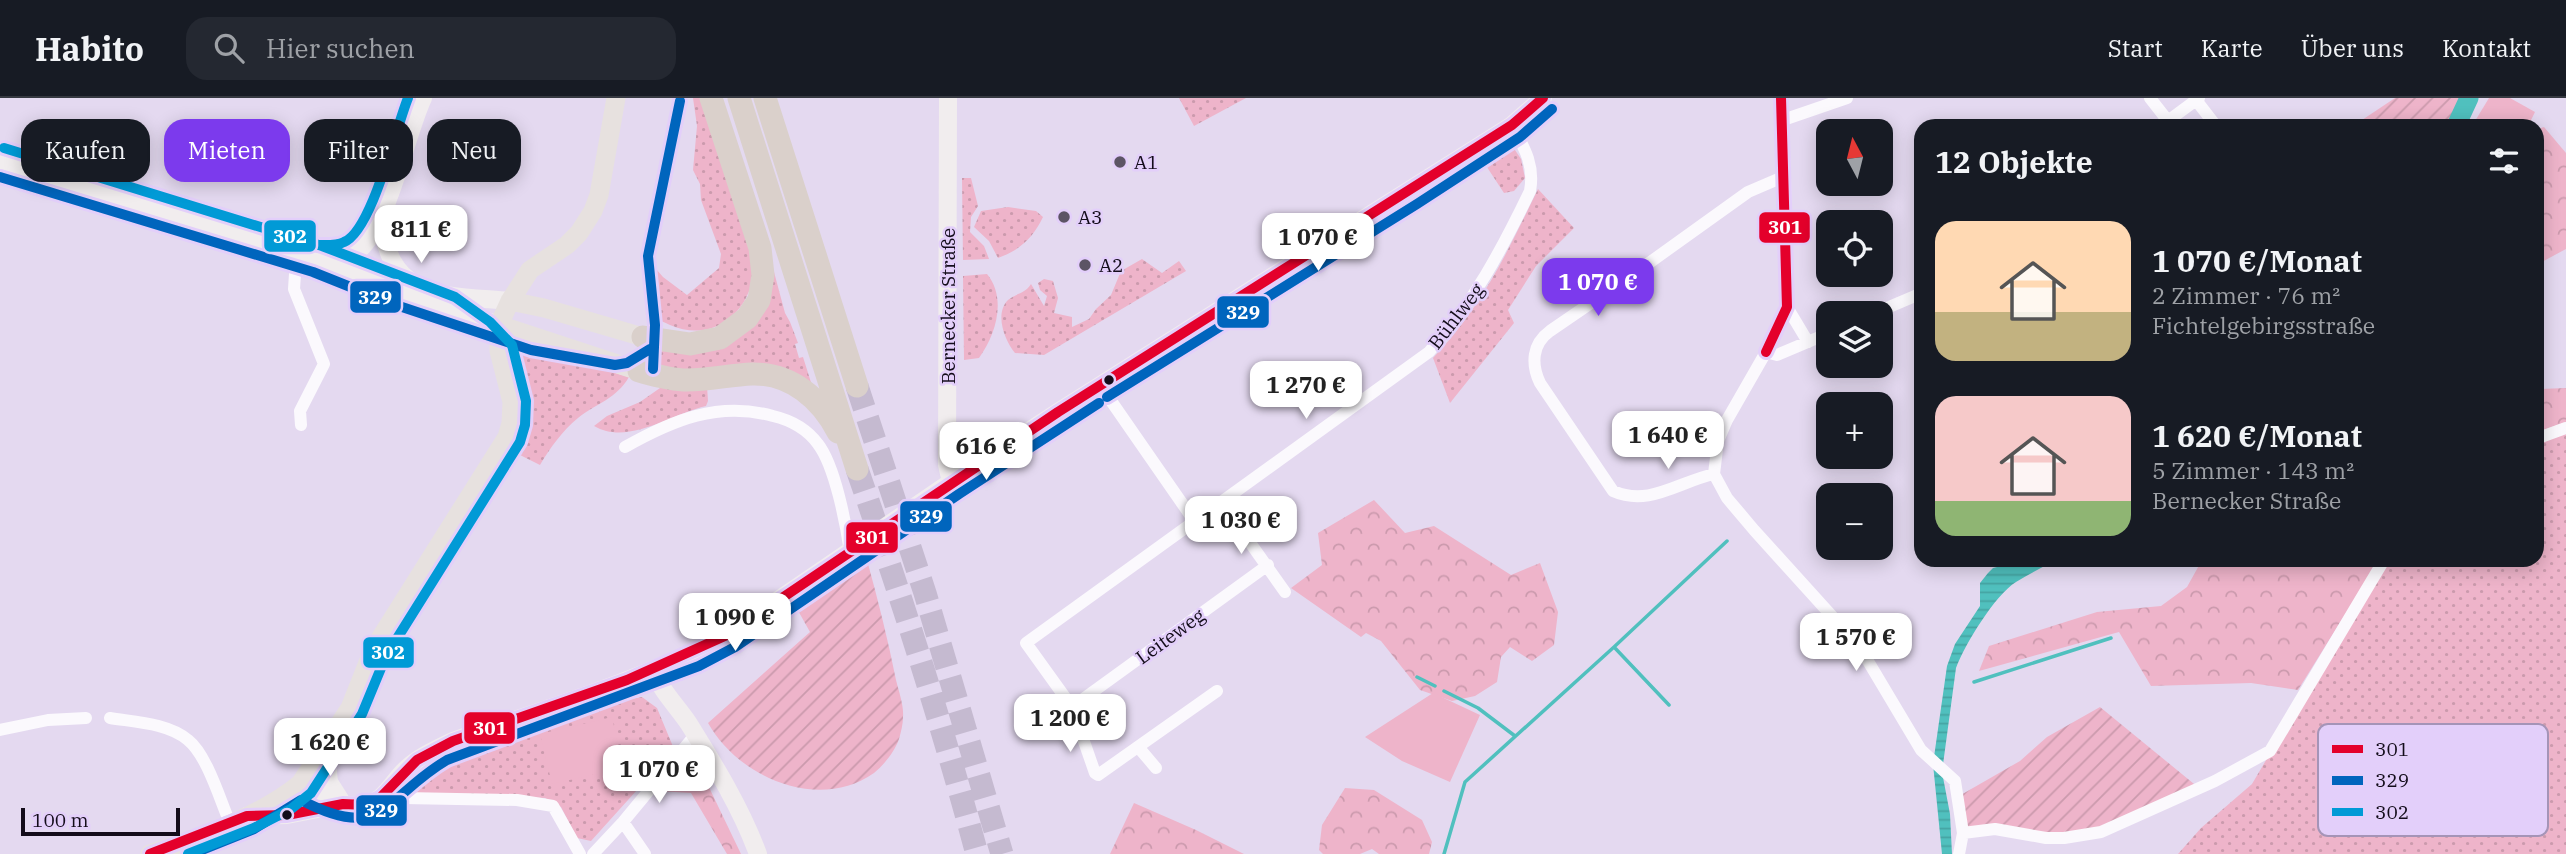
<!DOCTYPE html>
<html lang="de">
<meta charset="utf-8">
<style>
:root{--surface:#171b24;--page:#242831;--text:#f1f3f6;--muted:#9ea1a6;--line:#363941;--accent:#7c3aed}
body{margin:0;font-family:"IBM Plex Serif",serif;background:var(--page);color:var(--text);height:100vh;display:flex;flex-direction:column;font-size:26px;white-space:nowrap}
*{box-sizing:border-box;margin:0}
p{font-size:23px;color:var(--muted)}
.icon{flex:none;width:38px;height:38px;fill:none;stroke:currentColor;stroke-width:2;stroke-linecap:round;stroke-linejoin:round}
.map{position:relative;flex:1;overflow:hidden}
.sheet{position:absolute;left:1914px;top:21px;width:630px;height:448px;display:flex;flex-direction:column;background:var(--surface);border-radius:21px;box-shadow:0 4px 18px #0003}
.sheet>*{flex:none}
.guide{position:absolute;left:21px;top:21px;width:665px;height:63px;display:flex;gap:14px}
.needle{width:46px;rotate:353deg}
.buttons{position:absolute;left:1816px;top:21px;display:grid;gap:14px}
.buttons a{display:grid;place-items:center;width:77px;height:77px;border-radius:14px;background:var(--surface);box-shadow:0 4px 18px #0003;font-size:35px}
.scale{position:absolute;left:21px;bottom:18px;width:159px;box-sizing:border-box;padding-left:7px;border:4px solid #130c1a;border-top:0;font-size:19px;line-height:24px;white-space:nowrap;color:#130c1a;-webkit-text-stroke:5px #e3cffa;paint-order:stroke}
.price{position:absolute;translate:-50% -60px;padding:0 16px;border-radius:14px;background:#fff;color:#222;font-size:23px;line-height:46px;filter:drop-shadow(0 2px 4px #0008)}
.price::after{content:'';position:absolute;left:50%;top:42px;width:21px;height:16px;margin-left:-10px;background:inherit;clip-path:polygon(0 0,100% 0,50% 100%)}
.price.selected{background:var(--accent);color:#fff}
ul{padding:0;list-style:none}
li{display:flex;align-items:center;gap:21px;height:175px;padding:0 21px}
li span{display:grid;place-items:center;flex:none;width:196px;height:140px;border-radius:21px;color:#555}
li>.icon{margin-inline-start:auto}
span .icon{width:84px;height:84px;fill:#fffc;stroke-width:1}
li b{font-size:30px}
h2{display:flex;justify-content:space-between;align-items:center;height:84px;padding:0 21px;font-size:30px}
.tag{padding:0 24px;border-radius:21px;background:var(--surface);box-shadow:0 4px 18px #0003;font-size:24px;line-height:63px}
.tag.selected{background:var(--accent);color:#fff}
header{display:flex;align-items:center;gap:42px;box-sizing:border-box;height:98px;padding:0 35px;background:var(--surface);border-bottom:2px solid var(--line)}
header strong{font-size:33px}
nav{display:flex;gap:38px;margin-inline-start:auto;font-size:24px}
.search{width:490px;height:63px;background:var(--page);display:flex;align-items:center;gap:18px;box-sizing:border-box;padding:0 24px;border-radius:21px;color:var(--muted);font-size:26px}
.map>svg:first-child{display:block}
</style>
<header>
<strong>Habito</strong>
<div class="search"><svg class="icon" aria-label="search" viewBox="0 0 24 24"><circle cx="10" cy="10" r="6"/><path d="M15 15l6 6"/></svg>Hier suchen</div>
<nav><a>Start</a><a>Karte</a><a>Über uns</a><a>Kontakt</a></nav>
</header>
<div class="map">
<svg width="2566" height="756" viewBox="0 0 2566 756">
<defs>
<pattern id="grass-dots" width="8" height="8" patternUnits="userSpaceOnUse" patternTransform="scale(1.75)"><rect width="8" height="8" fill="#eeb4ca"/><path d="M2 2h.1M6 6h.1" fill="none" stroke="#cb9aad" stroke-width="1.8" stroke-linecap="round"/></pattern>
<pattern id="forest-crowns" width="20" height="18" patternUnits="userSpaceOnUse" patternTransform="scale(1.75)"><rect width="20" height="18" fill="#eeb4ca"/><path d="M2 6a3 3 0 1 1 6 0M12 15a3 3 0 1 1 6 0" fill="none" stroke="#cb9aad"/></pattern>
<pattern id="garden-furrows" width="10" height="10" patternUnits="userSpaceOnUse" patternTransform="scale(1.75)"><rect width="10" height="10" fill="#eeb4ca"/><path d="M-1 1l2-2M0 10L10 0M9 11l2-2" fill="none" stroke="#cb9aad"/></pattern>
<pattern id="water-rules" width="6" height="5" patternUnits="userSpaceOnUse" patternTransform="scale(1.75)"><rect width="6" height="5" fill="#50c0be"/><path d="M0 2.5h6" fill="none" stroke="#45a4a3"/></pattern>
</defs>
<rect width="100%" height="100%" fill="#e4d9f0"/>
<path fill="url(#grass-dots)" d="M693,0h13c9,29 18,58 27,87 10,31 25,65 19,98 -1,5 -4,10 -6,15 -16,30 -46,40 -76,27 -6,-3 -10,-4 -14,-8 -13,-18 -11,-42 -12,-62l19,22 24,18 32,-27 2,-14 -20,-54 -1,-16 -7,-14 4,-44z
M1179,0h67l-52,28z
M1497,46h14l10,15 4,19 -11,13 -10,2 -25,-38z
M962,80h9l7,28 -7,11 -1,15 14,14 5,13 -26,1z
M1538,91l36,39 -38,38 -28,44 6,13 -64,80 -17,-45c49,-51 75,-107 105,-169z
M1008,109l28,4 7,6c-10,21 -23,33 -45,41l-9,-17 -15,-14 7,-16z
M1142,161l20,14 17,-12 7,10 -142,84 -29,-2c-10,-12 -21,-39 -7,-53 8,-7 17,-6 23,-16l13,22 3,-10 -7,-6 -2,-7 6,-4 9,2 5,17 -4,15 18,4v10l17,-8 7,-10 15,-14 10,-24z
M774,174l11,41 5,9 8,21 -3,1 4,14 4,-1 11,35 -124,-21 -45,-5 5,-19 55,4z
M987,176c20,24 9,61 -8,84l-15,2 -1,-84z
M507,244l122,35c-13,22 -32,26 -51,41 -15,12 -28,30 -38,47l-30,-15c22,-36 0,-69 -3,-108z
M707,288l1,15 -2,5c-35,8 -78,40 -112,20l13,-10 33,-14 20,-14z
M2566,330v426h-388l23,-26 51,-44 132,-224h154v-122z
M642,599l15,11 17,41 -83,92 -14,-3 -16,-31 -16,-9 -143,-5v-4l30,-25 29,-16 10,3 128,-46z"/>
<path fill="url(#forest-crowns)" d="M2544,29l22,26v96l-28,15v-135z
M2566,290v34l-28,10v-43z
M1374,402l31,33 29,-7 77,49 29,-12 18,49 -4,33 -22,16 -22,-14 -9,10 -4,25 -22,14 -23,5 -32,-11 -39,-49 -15,-8 -5,4 -70,-49 31,-23 -4,-32z
M2202,462h177l-81,130 -47,-7 -100,3 -32,-54 -140,39 10,-25 108,-34 64,-6 26,-19z
M684,662l6,12 16,9 35,73h-14l-36,-61 -33,-2z
M1345,690l29,2 48,30 10,22 -3,12h-50l-7,-5 -12,5h-37l-4,-4 3,-25z
M1134,705l62,27 48,24h-134z"/>
<path fill="#eeb4ca" d="M2489,0h21l25,14 -7,14h-56z
M1433,595l47,22 -30,67 -48,-21 -37,-24z
M612,619l11,51 -71,16 -12,-50z"/>
<path fill="url(#garden-furrows)" d="M2395,0h67l-14,28h-95z
M867,462c11,40 21,80 29,120 3,12 8,26 7,37 0,7 -2,15 -4,22 -4,12 -15,26 -25,34 -55,39 -135,5 -166,-50l102,-91 -14,-25z
M2100,609l99,81 -98,44 -138,1 -4,-37 61,-35 27,-24z"/>
<path fill="url(#water-rules)" d="M2025,462h31c-13,7 -27,14 -40,22 -21,13 -51,62 -60,86l-14,104 8,42 2,40h-10l-9,-90 14,-98 8,-22 25,-38v-23l8,-10 5,-5z"/>
<g fill="none" stroke-linecap="round" stroke-linejoin="round">
<path stroke="#50c0be" stroke-width="3.5" d="M1614,549l55,58
M1417,579l18,9
M1974,584l137,-44
M1444,593l34,17 37,28
M1444,756l21,-72 149,-135 113,-106"/>
<path stroke="#50c0be" stroke-width="19" d="M2456,28l13,-28"/>
<path stroke="#c5bad0" stroke-width="23" stroke-dasharray="23 11" stroke-linecap="butt" d="M857,288l68,207 77,261
M857,371c44,127 85,255 120,385"/>
<path stroke="#fbf9fd" stroke-width="12" d="M1781,0l4,78 2,131 -21,45 -39,68 -9,21 -4,33 13,24 27,32 105,116 62,104 34,31 8,52 -4,21
M2150,0l18,23
M2196,2l20,26
M1783,22l64,-22
M2161,28l38,-28
M1787,209l21,35
M1875,215l47,-20
M1766,254l11,3 52,-22
M1100,287l95,137
M301,327l-1,-14 24,-47 -30,-75 1,-15 10,-19
M2538,340l28,-10
M625,349c48,-27 93,-46 148,-31 17,4 34,13 45,28 17,22 28,80 32,108
M1714,376c-36,8 -65,33 -101,17l-73,-108c-9,-19 -8,-39 10,-52l92,-63 106,-76 37,-16
M1222,405l63,89
M1217,593l-119,84 -3,-2 -23,-66 -46,-64 403,-291c44,-48 73,-103 101,-161 5,-26 -6,-44 -18,-66
M1072,609l196,-142
M110,620c24,4 58,5 78,22 19,15 32,60 42,83
M0,632l48,-10 38,-2
M1139,650l17,20
M387,692l9,6 8,2 113,2 36,6 27,48
M623,724l22,32
M1963,735l32,-4 51,9h18l37,-6 114,-51 55,-30 114,-191
M593,756l30,-32 72,-87"/>
<path stroke="#f1edee" stroke-width="18" d="M948,0l-1,367 4,17
M0,63l318,98 79,32 102,34
M382,119c4,84 63,78 128,84
M321,160c10,0 23,1 32,-4 33,-17 53,-121 70,-156
M653,572c8,21 24,36 36,54 26,42 52,84 69,130
M327,664l2,20 14,22
M300,686c22,13 57,34 81,13 9,-8 16,-20 25,-28 14,-13 31,-20 47,-28 92,-32 188,-60 274,-106l224,-153 107,-70 454,-287 31,-27
M247,718l40,-1 56,-11"/>
<path stroke="#e7e1df" stroke-width="19" d="M510,203l34,7 99,29
M499,227l140,46
M150,756c51,-18 108,-36 150,-70l50,-76 23,-58 10,-16 124,-197 4,-14 1,-21 -13,-51v-26l11,-24 20,-31 37,-25 12,-12 14,-22 6,-16 17,-97"/>
<path stroke="#dad0cb" stroke-width="23" d="M739,0l118,371
M765,0l92,288
M643,239l47,7 30,-6 27,-20 12,-18 4,-25 -3,-27 -49,-150
M639,273c15,4 32,9 48,9 22,0 43,-5 65,-6 39,-1 69,25 86,58"/>
<defs>
<path id="bus-1" d="M1766,254l21,-45 -6,-209
M150,756l97,-38 40,-1 56,-11 23,1 15,-8 36,-37 36,-19 174,-61 100,-45 331,-223 454,-287 31,-27"/>
<path id="bus-2" d="M0,79l313,95 80,32 138,46 84,15 12,-2 23,-14
M653,271l2,-44 -7,-69 32,-155
M1107,299l310,-193 103,-67 32,-28
M192,756l62,-25 47,-29c83,44 83,-3 146,-40l252,-94 36,-19 224,-153 140,-91"/>
<path id="bus-3" d="M4,50l318,98 133,51 35,25 22,23 14,56 -1,24 -5,17 -134,214 -24,58 -51,79 -20,16 -37,19 -66,26
M317,147c9,0 20,1 27,-3 28,-11 52,-115 64,-144"/>
</defs>
<use href="#bus-1" stroke="#e3cffa" stroke-width="16"/>
<use href="#bus-2" stroke="#e3cffa" stroke-width="16"/>
<use href="#bus-3" stroke="#e3cffa" stroke-width="16"/>
<use href="#bus-1" stroke="#e4002b" stroke-width="10"/>
<use href="#bus-2" stroke="#0065bd" stroke-width="10"/>
<use href="#bus-3" stroke="#019ad6" stroke-width="10"/>
</g>
<g fill="#5c5465" stroke="#e3cffa" stroke-width="2.5">
<circle cx="1120" cy="64" r="7"/>
<circle cx="1064" cy="119" r="7"/>
<circle cx="1085" cy="167" r="7"/>
</g>
<g fill="#130c1a" stroke="#e3cffa" stroke-width="2.5">
<circle cx="1109" cy="282" r="6"/>
<circle cx="287" cy="717" r="6"/>
</g>
<g text-anchor="middle" stroke-width="5" stroke-linejoin="round" paint-order="stroke">
<g font-size="19" fill="#130c1a" stroke="#e3cffa" text-anchor="start">
<text x="1134" y="71">A1</text>
<text x="1078" y="126">A3</text>
<text x="1099" y="174">A2</text>
</g>
<g font-size="19" fill="#130c1a" stroke="#e3cffa">
<text transform="translate(948 208) rotate(-90)" y="7">Bernecker Straße</text>
<text transform="translate(1456 218) rotate(-52)" y="7">Bühlweg</text>
<text transform="translate(1170 538) rotate(-36)" y="7">Leiteweg</text>
</g>
</g>
<rect x="2318" y="626" width="230" height="112" rx="10" fill="#e3cffa" stroke="#a594b7" stroke-width="2"/>
<rect x="2332" y="647" width="31" height="8" fill="#e4002b"/>
<rect x="2332" y="678" width="31" height="9" fill="#0065bd"/>
<rect x="2332" y="710" width="31" height="8" fill="#019ad6"/>
<g font-size="19" fill="#130c1a">
<text x="2375" y="658">301</text>
<text x="2375" y="689">329</text>
<text x="2375" y="721">302</text>
</g>
<g stroke="#e3cffa" stroke-width="2.5">
<rect x="1758" y="113" width="53" height="33" rx="7" fill="#e4002b"/>
<rect x="263" y="121" width="54" height="34" rx="7" fill="#019ad6"/>
<rect x="349" y="182" width="53" height="34" rx="7" fill="#0065bd"/>
<rect x="1216" y="197" width="54" height="34" rx="7" fill="#0065bd"/>
<rect x="899" y="402" width="54" height="33" rx="7" fill="#0065bd"/>
<rect x="845" y="423" width="54" height="33" rx="7" fill="#e4002b"/>
<rect x="362" y="538" width="53" height="33" rx="7" fill="#019ad6"/>
<rect x="463" y="613" width="53" height="34" rx="7" fill="#e4002b"/>
<rect x="355" y="696" width="53" height="33" rx="7" fill="#0065bd"/>
</g>
<g font-size="19" text-anchor="middle" font-weight="bold" fill="#fff">
<text x="1785" y="136">301</text>
<text x="290" y="145">302</text>
<text x="375" y="206">329</text>
<text x="1243" y="221">329</text>
<text x="926" y="425">329</text>
<text x="872" y="446">301</text>
<text x="388" y="561">302</text>
<text x="490" y="637">301</text>
<text x="381" y="719">329</text>
</g>
</svg>
<div class="buttons">
<a><svg class="needle" viewBox="-14 -14 28 28"><path d="M0-13l5 13h-10z" fill="#e53935"/><path d="M0 13l5-13h-10z" fill="#9ea1a6"/></svg></a>
<a><svg class="icon" aria-label="locate" viewBox="0 0 24 24"><circle cx="12" cy="12" r="6"/><path d="M12 2v4M12 18v4M2 12h4M18 12h4"/></svg></a>
<a><svg class="icon" aria-label="layers" viewBox="0 0 24 24"><path d="M12 4l9 5-9 5-9-5zM3 14l9 5 9-5"/></svg></a>
<a>+</a>
<a>−</a>
</div>
<div class="scale">100 m</div>
<b class="price" style="left:421px;top:167px">811 €</b>
<b class="price" style="left:1318px;top:175px">1 070 €</b>
<b class="price selected" style="left:1598px;top:220px">1 070 €</b>
<b class="price" style="left:1306px;top:323px">1 270 €</b>
<b class="price" style="left:1668px;top:373px">1 640 €</b>
<b class="price" style="left:986px;top:384px">616 €</b>
<b class="price" style="left:1241px;top:458px">1 030 €</b>
<b class="price" style="left:735px;top:555px">1 090 €</b>
<b class="price" style="left:1856px;top:575px">1 570 €</b>
<b class="price" style="left:1070px;top:656px">1 200 €</b>
<b class="price" style="left:330px;top:680px">1 620 €</b>
<b class="price" style="left:659px;top:707px">1 070 €</b>
<div class="guide">
<a class="tag">Kaufen</a>
<a class="tag selected">Mieten</a>
<a class="tag">Filter</a>
<a class="tag">Neu</a>
</div>
<section class="sheet">
<h2>12 Objekte<svg class="icon" aria-label="filters" viewBox="0 0 24 24"><path d="M4 7h16M4 17h16"/><circle cx="9" cy="7" r="2"/><circle cx="15" cy="17" r="2"/></svg></h2>
<ul>
<li><span style="background:linear-gradient(#ffd9b3 65%,#c2b280 0)"><svg class="icon" aria-label="home" viewBox="0 0 24 24"><path d="M3 11l9-7 9 7M6 9v11h12V9"/></svg></span><div><b>1 070 €/Monat</b><p>2 Zimmer · 76 m²</p><p>Fichtelgebirgsstraße</p></div></li>
<li><span style="background:linear-gradient(#f6c9c9 75%,#8fb573 0)"><svg class="icon" aria-label="home" viewBox="0 0 24 24"><path d="M3 11l9-7 9 7M6 9v11h12V9"/></svg></span><div><b>1 620 €/Monat</b><p>5 Zimmer · 143 m²</p><p>Bernecker Straße</p></div></li>
</ul>
</section>
</div>
